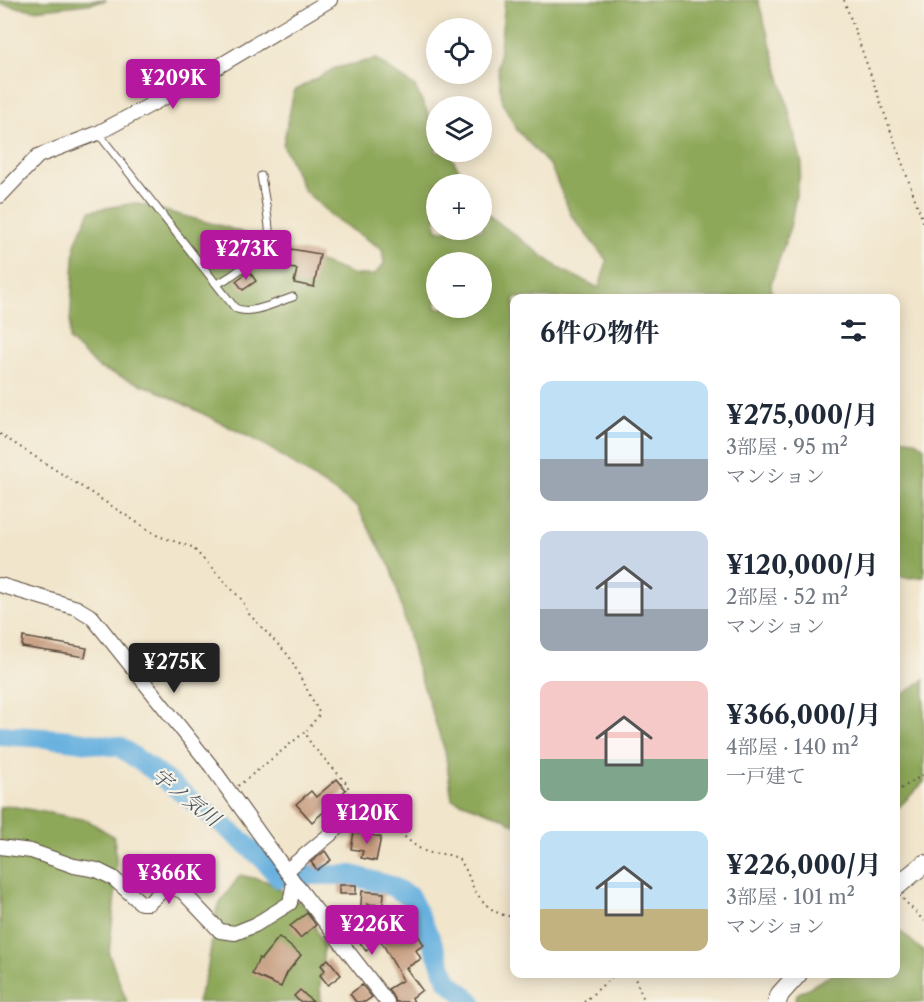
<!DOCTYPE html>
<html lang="ja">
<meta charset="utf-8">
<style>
:root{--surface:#fff;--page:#f6f6f7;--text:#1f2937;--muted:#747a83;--accent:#b5179e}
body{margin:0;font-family:"Libre Caslon Text","Noto Serif JP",serif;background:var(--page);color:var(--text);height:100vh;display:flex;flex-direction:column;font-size:22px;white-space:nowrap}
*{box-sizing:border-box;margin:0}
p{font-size:20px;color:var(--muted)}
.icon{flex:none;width:33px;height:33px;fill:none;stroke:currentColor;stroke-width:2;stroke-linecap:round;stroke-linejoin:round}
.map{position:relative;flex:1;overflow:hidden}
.sheet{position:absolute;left:510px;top:294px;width:390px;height:684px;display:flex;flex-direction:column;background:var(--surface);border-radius:12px;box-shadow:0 3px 15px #0003}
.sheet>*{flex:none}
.controls{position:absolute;left:426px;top:18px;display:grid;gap:12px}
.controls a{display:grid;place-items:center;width:66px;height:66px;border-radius:50%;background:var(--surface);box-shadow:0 3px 15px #0003;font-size:30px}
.price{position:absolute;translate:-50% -51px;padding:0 14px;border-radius:6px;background:var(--accent);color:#fff;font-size:20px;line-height:39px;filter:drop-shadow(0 2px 3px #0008)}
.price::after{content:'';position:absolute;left:50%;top:36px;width:18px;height:14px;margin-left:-9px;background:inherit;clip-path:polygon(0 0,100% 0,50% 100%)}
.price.on{background:#222;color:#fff}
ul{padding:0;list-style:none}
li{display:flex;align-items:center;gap:18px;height:150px;padding:0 30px}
li span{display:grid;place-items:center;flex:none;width:168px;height:120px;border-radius:12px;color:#555}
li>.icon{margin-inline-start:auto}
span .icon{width:72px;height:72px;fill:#fffc;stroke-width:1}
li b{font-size:26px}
h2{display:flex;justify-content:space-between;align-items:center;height:72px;padding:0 30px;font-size:26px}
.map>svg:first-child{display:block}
</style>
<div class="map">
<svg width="924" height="1002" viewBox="0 0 924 1002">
<rect width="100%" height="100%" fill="#f7f3e8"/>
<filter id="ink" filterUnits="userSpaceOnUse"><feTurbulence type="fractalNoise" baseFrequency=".0167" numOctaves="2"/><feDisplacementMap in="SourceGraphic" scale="12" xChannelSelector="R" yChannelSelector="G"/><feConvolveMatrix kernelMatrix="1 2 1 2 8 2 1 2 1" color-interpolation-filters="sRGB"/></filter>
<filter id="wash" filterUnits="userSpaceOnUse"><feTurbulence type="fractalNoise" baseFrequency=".008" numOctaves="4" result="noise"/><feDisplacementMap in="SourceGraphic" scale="24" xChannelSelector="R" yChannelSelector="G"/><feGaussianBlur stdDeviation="1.35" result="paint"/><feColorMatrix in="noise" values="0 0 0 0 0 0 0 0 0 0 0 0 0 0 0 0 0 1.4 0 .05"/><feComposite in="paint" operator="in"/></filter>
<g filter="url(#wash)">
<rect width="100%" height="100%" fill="#f1e5cb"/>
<path fill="#8ea85a" stroke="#64693c" stroke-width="1.5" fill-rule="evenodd" d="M0,0h107l-19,4 -54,6 -34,-6z
M505,0h253l26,92 18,72 -12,63 -19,57 1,14h-258v527l-10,-7 -52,-19 -7,-48 -29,-87 -24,-94 -35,-63 -92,-62 -109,-55 -57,-22 -30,-28 6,-96 15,-33 45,-8 94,25 126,47h19l10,-11 -2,-15 -48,-31 -30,-28 -21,-45 11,-54 41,-23 41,-9 39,28 21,43v22h12l20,32h-32v46h46v-24l5,8 73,55 39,19 8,-27 -36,-46 -20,-48 -34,-37 -14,-27 -5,-36zM436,262h46v46h-46z
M896,438l18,2 10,7v130l-18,1 -10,-3z
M924,680v102l-28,28v-111z
M11,806l76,14 27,17 2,22 -1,36 -6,59 18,48h-127v-195z
M240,875l26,6 40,25 18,41 -4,39 1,16h-124l10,-30 10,-65z
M896,927l28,25v50h-129l2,-8 36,-20h63z"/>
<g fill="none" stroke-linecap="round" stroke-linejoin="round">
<path stroke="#67b1df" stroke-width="20" d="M0,735l60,4 60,8 33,23 70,55 40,34 16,19 24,-3h48l40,11 19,11 21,43 17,41 24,21"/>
</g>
<g id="blocks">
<path fill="#c69c7f" d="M291,249l29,5 -6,33 -20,-4 3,-14 -10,-1z
M249,271l7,10 -13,9 -7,-9z
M23,637l64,11 -2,9 -63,-10z
M337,779l9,11 -21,17 2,2 -15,13 -16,-18 15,-13 5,6z
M354,832l27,5 -5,24 -15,-3 2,-7 -12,-2z
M325,851l6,9 -14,10 -6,-8z
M339,885h17v9h-17z
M362,891l22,2 -1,12 -16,-1 28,37 20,-11 9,15 -8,5 5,9 -15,9 16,22 -10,8 2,4h-18l-8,-13 15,-9 -22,-39 -15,10 -19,-27 13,-9z
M307,913l9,12 -16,13 -10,-12z
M279,937l22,18 -14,18 -6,14 -29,-13 7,-16 2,1z
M328,959l13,16 -13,10 -8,-10 5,-5 -4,-5z
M362,985l10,12 -7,5h-9l-6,-8z
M300,990l13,12h-13l-6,-6z"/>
</g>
</g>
<g filter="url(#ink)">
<use href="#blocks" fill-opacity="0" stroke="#564638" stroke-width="1.5"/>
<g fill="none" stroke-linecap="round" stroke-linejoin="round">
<defs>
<path id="service" d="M98,133l137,175c16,8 42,-6 58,-11
M217,284c14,-7 48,-30 52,-47 2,-8 -6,-49 -8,-61"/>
<path id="minor" d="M0,196l38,-40 60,-23 86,-46 146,-87
M0,585l77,23 15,9 119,149 83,116 93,120
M0,847l31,4 43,15 23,4 16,8 28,25h8l15,-14 6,-2 12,4 38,40 15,2 20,-8 35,-22 4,-21
M286,871l64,-53"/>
<path id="secondary" d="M896,887l28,-23
M777,1002l3,-8 18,-20"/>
</defs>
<use href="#service" stroke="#564638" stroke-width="9"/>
<use href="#minor" stroke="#564638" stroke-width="16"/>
<use href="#secondary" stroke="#564638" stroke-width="20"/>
<path stroke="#564638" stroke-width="2" stroke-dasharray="1.5 4.5" stroke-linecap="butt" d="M844,0l80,224
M0,434l158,102 34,11 50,53 7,14 40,42 31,58 -15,18
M238,786l67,-54 6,12 37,41v22
M896,792l28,-18
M360,825c9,2 16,-1 23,0 17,3 29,22 44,27 11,3 23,0 32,8 8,8 10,19 15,29 8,14 24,29 40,27
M903,899l21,22
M633,974l12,28
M584,1002l31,-28"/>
<use href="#service" stroke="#fff" stroke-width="7"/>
<use href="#minor" stroke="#fff" stroke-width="14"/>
<use href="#secondary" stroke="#fff" stroke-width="18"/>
</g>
</g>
<g text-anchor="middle" stroke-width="4.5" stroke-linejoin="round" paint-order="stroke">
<g font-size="20" font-style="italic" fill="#4a5962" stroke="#f7f3e8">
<text transform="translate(186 797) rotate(38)" y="7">宇ノ気川</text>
</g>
</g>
</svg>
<div class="controls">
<a><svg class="icon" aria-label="locate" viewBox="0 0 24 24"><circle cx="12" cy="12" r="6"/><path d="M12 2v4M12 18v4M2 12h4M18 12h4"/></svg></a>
<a><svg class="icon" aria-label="layers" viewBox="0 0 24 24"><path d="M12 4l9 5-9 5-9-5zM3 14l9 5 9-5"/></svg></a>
<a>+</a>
<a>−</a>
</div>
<b class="price" style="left:173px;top:110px">¥209K</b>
<b class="price" style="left:246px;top:281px">¥273K</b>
<b class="price on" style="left:174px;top:694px">¥275K</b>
<b class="price" style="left:367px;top:845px">¥120K</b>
<b class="price" style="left:169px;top:905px">¥366K</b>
<b class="price" style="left:372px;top:956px">¥226K</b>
<section class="sheet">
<h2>6件の物件<svg class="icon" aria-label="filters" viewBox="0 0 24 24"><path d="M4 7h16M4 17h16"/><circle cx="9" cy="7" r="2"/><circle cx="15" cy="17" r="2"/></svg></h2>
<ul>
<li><span style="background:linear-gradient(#bfe0f5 65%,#9aa5b1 0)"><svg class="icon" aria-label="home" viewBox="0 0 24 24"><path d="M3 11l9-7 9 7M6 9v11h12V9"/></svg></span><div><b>¥275,000/月</b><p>3部屋 · 95 m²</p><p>マンション</p></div></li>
<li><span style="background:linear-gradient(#c9d6e8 65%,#9aa5b1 0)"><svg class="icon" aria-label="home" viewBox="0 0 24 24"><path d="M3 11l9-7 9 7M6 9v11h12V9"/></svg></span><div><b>¥120,000/月</b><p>2部屋 · 52 m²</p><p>マンション</p></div></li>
<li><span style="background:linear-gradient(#f6c9c9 65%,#7fa58c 0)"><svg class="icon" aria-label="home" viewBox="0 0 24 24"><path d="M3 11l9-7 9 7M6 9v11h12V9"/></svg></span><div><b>¥366,000/月</b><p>4部屋 · 140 m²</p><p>一戸建て</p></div></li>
<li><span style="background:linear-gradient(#bfe0f5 65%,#c2b280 0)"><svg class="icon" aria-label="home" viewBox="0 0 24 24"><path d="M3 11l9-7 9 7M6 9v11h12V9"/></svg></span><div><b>¥226,000/月</b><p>3部屋 · 101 m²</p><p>マンション</p></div></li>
</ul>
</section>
</div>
